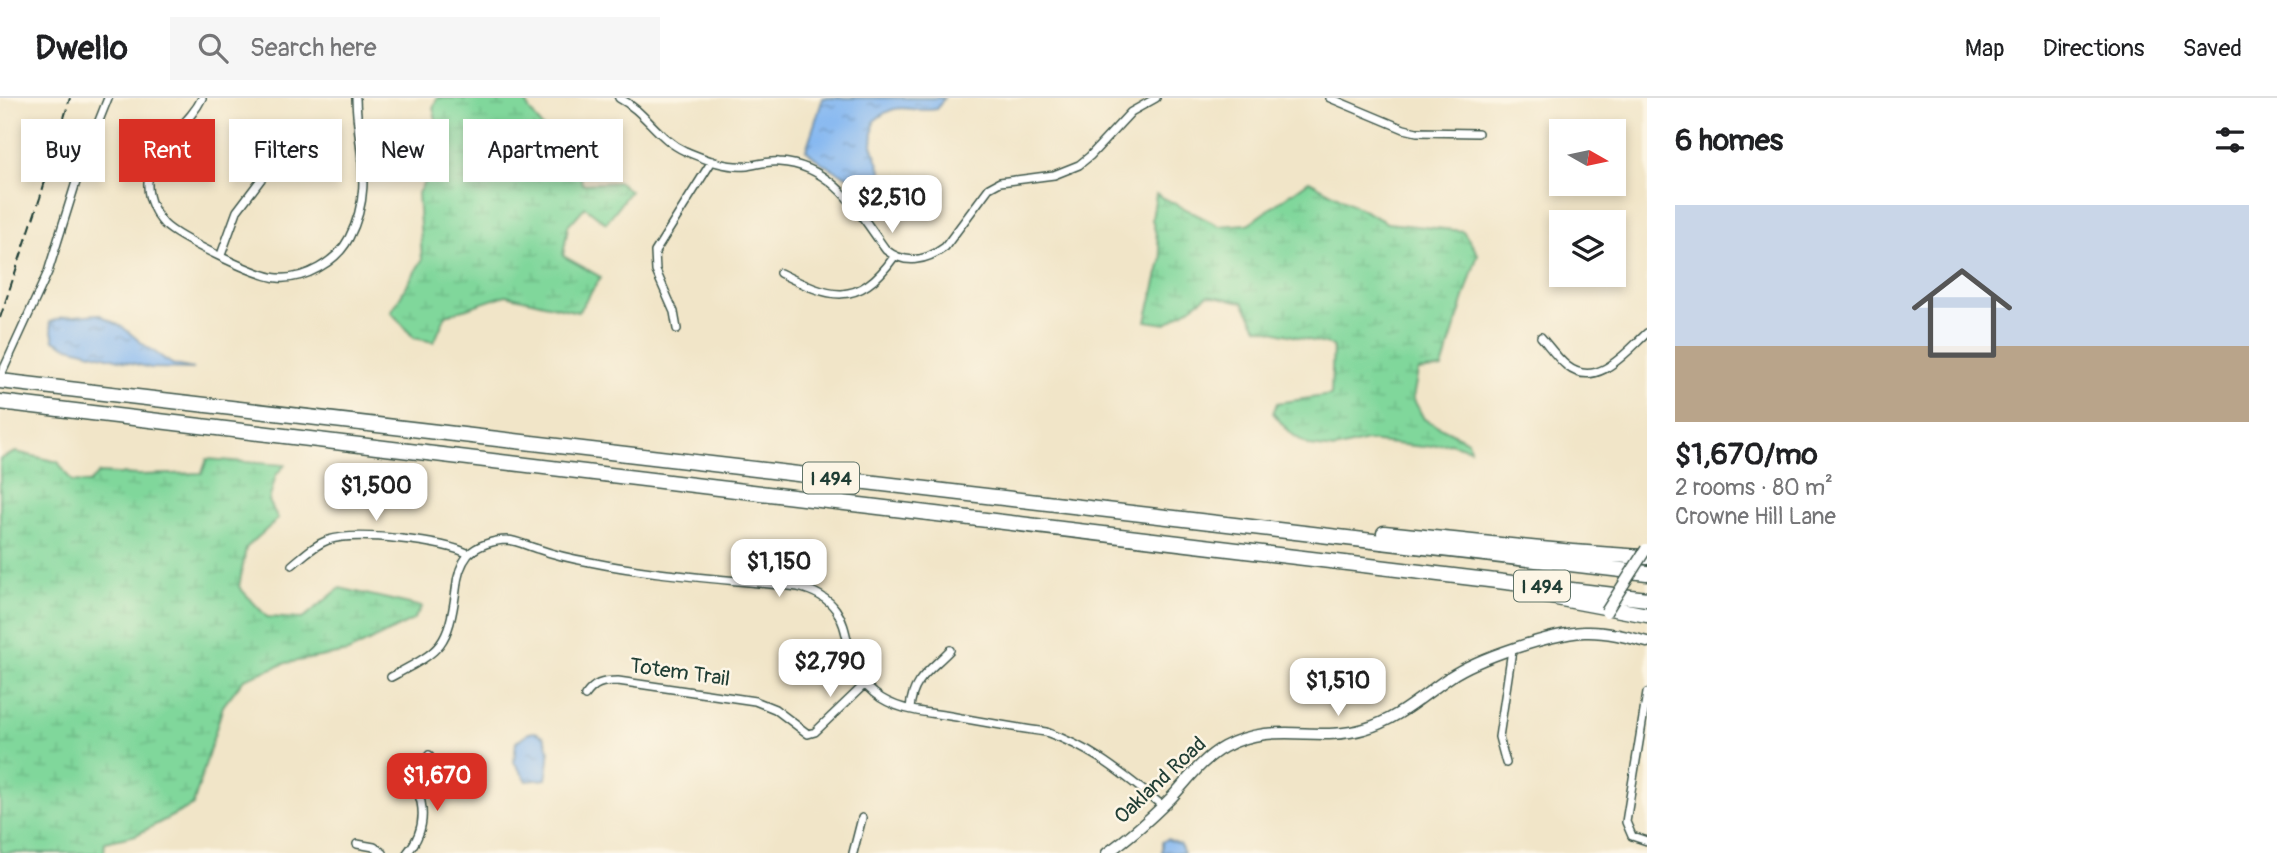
<!DOCTYPE html>
<meta charset="utf-8">
<style>
:root{--surface:#fff;--page:#f6f6f6;--text:#202124;--muted:#757577;--line:#e0e0e0;--accent:#d93025}
body{margin:0;font-family:Pangolin,sans-serif;background:var(--page);color:var(--text);height:100vh;display:flex;flex-direction:column;font-size:26px;white-space:nowrap}
*{box-sizing:border-box;margin:0}
p{font-size:23px;color:var(--muted)}
.icon{flex:none;width:38px;height:38px;fill:none;stroke:currentColor;stroke-width:2;stroke-linecap:round;stroke-linejoin:round}
.map{position:relative;flex:1;overflow:hidden}
.side{display:flex;flex-direction:column;background:var(--surface);width:630px}
.side>*{flex:none}
.hud{position:absolute;left:21px;top:21px;width:665px;height:63px;display:flex;gap:14px}
.needle{width:46px;rotate:99deg}
.buttons{position:absolute;left:1549px;top:21px;display:grid;gap:14px}
.buttons a{display:grid;place-items:center;width:77px;height:77px;border-radius:0px;background:var(--surface);box-shadow:0 4px 10px #0003;font-size:35px}
.price{position:absolute;translate:-50% -60px;padding:0 16px;border-radius:14px;background:#fff;color:#222;font-size:23px;line-height:46px;filter:drop-shadow(0 2px 4px #0008)}
.price::after{content:'';position:absolute;left:50%;top:42px;width:21px;height:16px;margin-left:-10px;background:inherit;clip-path:polygon(0 0,100% 0,50% 100%)}
.price.on{background:var(--accent);color:#fff}
ul{padding:0;list-style:none}
li{display:grid;align-content:center;gap:14px;height:371px;padding:0 28px}
li+li{border-top:2px solid var(--line)}
li span{display:grid;place-items:center;height:217px;border-radius:0px;color:#555}
li>.icon{margin-inline-start:auto}
span .icon{width:126px;height:126px;fill:#fffc;stroke-width:1}
li b{font-size:30px}
h2{display:flex;justify-content:space-between;align-items:center;height:84px;padding:0 28px;font-size:30px}
.chip{padding:0 24px;border-radius:0px;background:var(--surface);box-shadow:0 4px 10px #0003;font-size:24px;line-height:63px}
.chip.on{background:var(--accent);color:#fff}
header{display:flex;align-items:center;gap:42px;box-sizing:border-box;height:98px;padding:0 35px;background:var(--surface);border-bottom:2px solid var(--line)}
header strong{font-size:33px}
nav{display:flex;gap:38px;margin-inline-start:auto;font-size:24px}
.search{width:490px;height:63px;background:var(--page);display:flex;align-items:center;gap:18px;box-sizing:border-box;padding:0 24px;border-radius:0px;color:var(--muted);font-size:26px}
main{display:flex;flex:1;min-height:0}
.map>svg:first-child{display:block}
</style>
<header>
<strong>Dwello</strong>
<div class="search"><svg class="icon" aria-label="search" viewBox="0 0 24 24"><circle cx="10" cy="10" r="6"/><path d="M15 15l6 6"/></svg>Search here</div>
<nav><a>Map</a><a>Directions</a><a>Saved</a></nav>
</header>
<main>
<div class="map">
<svg width="1647" height="755" viewBox="0 0 1647 755">
<defs>
<pattern id="wetland-marsh" width="20" height="14" patternUnits="userSpaceOnUse" patternTransform="scale(1.75)"><rect width="20" height="14" fill="#80d79b"/><path d="M1 5h8M5 5V1M11 12h8M15 12V8" fill="none" stroke="#6eb986"/></pattern>
<pattern id="water-ripples" width="26" height="14" patternUnits="userSpaceOnUse" patternTransform="scale(1.75)"><rect width="26" height="14" fill="#84b7f1"/><path d="M2 4q2-2 4 0t4 0M15 11q2-2 4 0t4 0" fill="none" stroke="#6b96c4"/></pattern>
</defs>
<rect width="100%" height="100%" fill="#fcf5e5"/>
<filter id="ink" filterUnits="userSpaceOnUse"><feTurbulence type="fractalNoise" baseFrequency=".0143" numOctaves="2"/><feDisplacementMap in="SourceGraphic" scale="14" xChannelSelector="R" yChannelSelector="G"/><feConvolveMatrix kernelMatrix="1 2 1 2 8 2 1 2 1" color-interpolation-filters="sRGB"/></filter>
<filter id="wash" filterUnits="userSpaceOnUse"><feTurbulence type="fractalNoise" baseFrequency=".00686" numOctaves="4" result="noise"/><feDisplacementMap in="SourceGraphic" scale="28" xChannelSelector="R" yChannelSelector="G"/><feGaussianBlur stdDeviation="1.57" result="paint"/><feColorMatrix in="noise" values="0 0 0 0 0 0 0 0 0 0 0 0 0 0 0 0 0 1.4 0 .05"/><feComposite in="paint" operator="in"/></filter>
<g filter="url(#wash)">
<rect width="100%" height="100%" fill="#f1e5c8"/>
<path fill="url(#wetland-marsh)" stroke="#508a68" stroke-width="2" d="M437,0h88l4,11 21,29 26,14 6,32 37,-2 11,9 -24,32 -21,-16 -17,19 -5,30 38,21 -23,35 -72,-17 -60,20 -12,27 -20,-4 -23,-26 31,-52 -4,-67 26,-44 -11,-41z
M1309,83l78,42 76,8 15,23 -36,114 -24,3 -5,27 11,21 44,22 2,8 -20,-6 -27,4 -56,-6 -32,8 -26,-3 -20,-14 -16,-19 4,-10 54,-8 2,-49 -76,-19 -14,-25 -35,-7 -42,29 -20,-3 16,-63 -10,-39 4,-25 63,32 29,-2z
M16,354l42,10 14,20 17,1 10,-10 40,2 63,-2 5,-14 78,6 -9,10 -7,26 9,18 -32,29 -7,39 28,30 35,2 38,-31 82,19 -9,13 -65,32 -62,11 -42,16 -21,27 -30,99 -57,30 -31,7 -1,11h-104v-394z"/>
<path fill="url(#water-ripples)" stroke="#527a92" stroke-width="2" d="M823,0h121l-7,11c-30,5 -36,-11 -63,12l-2,24 10,28 -1,10c-26,1 -57,-16 -75,-33z
M98,216l26,14 19,16 29,20 21,5 -42,-1 -86,-22 -11,-6 -4,-18 13,-5z
M535,634l9,4c8,15 5,26 2,43l-19,2 -13,-19 2,-20 13,-9z
M1167,741l13,5 4,9h-22v-11z"/>
</g>
<g filter="url(#ink)">
<g fill="none" stroke-linecap="round" stroke-linejoin="round">
<defs>
<path id="street" d="M202,0c-15,32 -56,48 -54,88 0,13 7,28 16,38 14,14 94,53 114,54 26,2 59,-16 71,-40 26,-50 8,-89 7,-140
M619,0c26,13 39,41 66,53 20,8 40,17 62,15 11,-2 21,-5 32,-4 54,3 79,50 107,88 19,15 40,11 59,-3l44,-59 11,-6 54,-7 25,-10 11,-9 41,-44 25,-14
M1330,0l74,31 13,3 61,1
M221,157l16,-44 28,-37
M780,175c50,25 77,36 114,-16
M677,231l-3,-17 -18,-41 -1,-19 57,-91
M1541,239c8,9 16,21 26,29 30,24 60,-15 80,-33
M0,279l48,-105 33,-106 27,-68
M292,467c11,-9 22,-20 36,-25 29,-9 115,1 141,14
M391,579c50,-27 57,-29 65,-87 1,-13 4,-25 12,-35 9,-10 27,-15 39,-15 12,1 20,6 31,9 17,6 35,10 52,13 68,14 139,17 208,25 69,17 33,72 76,106 24,20 58,19 87,25 28,5 56,10 85,14 50,18 76,42 117,74
M1647,595l-21,129 6,14 15,5
M585,598c9,-13 17,-15 33,-15l137,20 20,8 33,25 7,-2 49,-47
M910,611c2,-30 20,-38 40,-59
M1506,665l-7,-26 13,-87
M357,746l17,3 9,6
M407,755c13,-15 18,-31 14,-51 -3,-10 -6,-18 -3,-28 2,-7 7,-13 11,-19
M853,755l9,-35"/>
<path id="secondary" d="M1107,755c23,-16 44,-35 64,-55 17,-18 31,-39 53,-51 50,-27 91,-4 140,-18 33,-9 58,-33 86,-52 28,-19 100,-43 134,-45 21,-1 44,5 63,10"/>
<path id="highway" d="M0,283l1647,192
M0,304l1647,197
M1384,435c87,8 175,20 263,24
M1535,496l112,21"/>
</defs>
<use href="#street" stroke="#3e564a" stroke-width="10"/>
<use href="#secondary" stroke="#3e564a" stroke-width="13"/>
<use href="#highway" stroke="#3e564a" stroke-width="17"/>
<use href="#street" stroke="#fff" stroke-width="7"/>
<use href="#secondary" stroke="#fff" stroke-width="10"/>
<use href="#highway" stroke="#fff" stroke-width="14"/>
<path stroke="#1f3d34" stroke-width="2" stroke-dasharray="10 5" stroke-linecap="butt" d="M0,220l40,-120 30,-100"/>
<defs>
<path id="secondary-bridge" d="M1606,514l40,-63"/>
</defs>
<use href="#secondary-bridge" stroke="#3e564a" stroke-width="13" stroke-linecap="butt"/>
<use href="#secondary-bridge" stroke="#fff" stroke-width="10"/>
</g>
</g>
<g text-anchor="middle" stroke-width="5" stroke-linejoin="round" paint-order="stroke">
<g fill="#fcf5e5" stroke="#617469" stroke-width="2">
<rect x="803" y="364.5" width="56" height="31" rx="5"/>
<rect x="1514" y="472.5" width="56" height="31" rx="5"/>
</g>
<g font-size="19" font-weight="bold" fill="#1f3d34">
<text x="831" y="387">I 494</text>
<text x="1542" y="495">I 494</text>
</g>
<g font-size="21" fill="#1f3d34" stroke="#fcf5e5">
<text transform="translate(680 574) rotate(8)" y="7">Totem Trail</text>
<text transform="translate(1160 682) rotate(-43)" y="7">Oakland Road</text>
</g>
</g>
</svg>
<div class="buttons">
<a><svg class="needle" viewBox="-14 -14 28 28"><path d="M0-13l5 13h-10z" fill="#e53935"/><path d="M0 13l5-13h-10z" fill="#757577"/></svg></a>
<a><svg class="icon" aria-label="layers" viewBox="0 0 24 24"><path d="M12 4l9 5-9 5-9-5zM3 14l9 5 9-5"/></svg></a>
</div>
<b class="price" style="left:892px;top:137px">$2,510</b>
<b class="price" style="left:376px;top:425px">$1,500</b>
<b class="price" style="left:779px;top:501px">$1,150</b>
<b class="price" style="left:830px;top:601px">$2,790</b>
<b class="price" style="left:1338px;top:620px">$1,510</b>
<b class="price on" style="left:437px;top:715px">$1,670</b>
<div class="hud">
<a class="chip">Buy</a>
<a class="chip on">Rent</a>
<a class="chip">Filters</a>
<a class="chip">New</a>
<a class="chip">Apartment</a>
</div>
</div>
<section class="side">
<h2>6 homes<svg class="icon" aria-label="filters" viewBox="0 0 24 24"><path d="M4 7h16M4 17h16"/><circle cx="9" cy="7" r="2"/><circle cx="15" cy="17" r="2"/></svg></h2>
<ul>
<li><span style="background:linear-gradient(#c9d6e8 65%,#b9a48a 0)"><svg class="icon" aria-label="home" viewBox="0 0 24 24"><path d="M3 11l9-7 9 7M6 9v11h12V9"/></svg></span><div><b>$1,670/mo</b><p>2 rooms · 80 m²</p><p>Crowne Hill Lane</p></div></li>
</ul>
</section>
</main>
